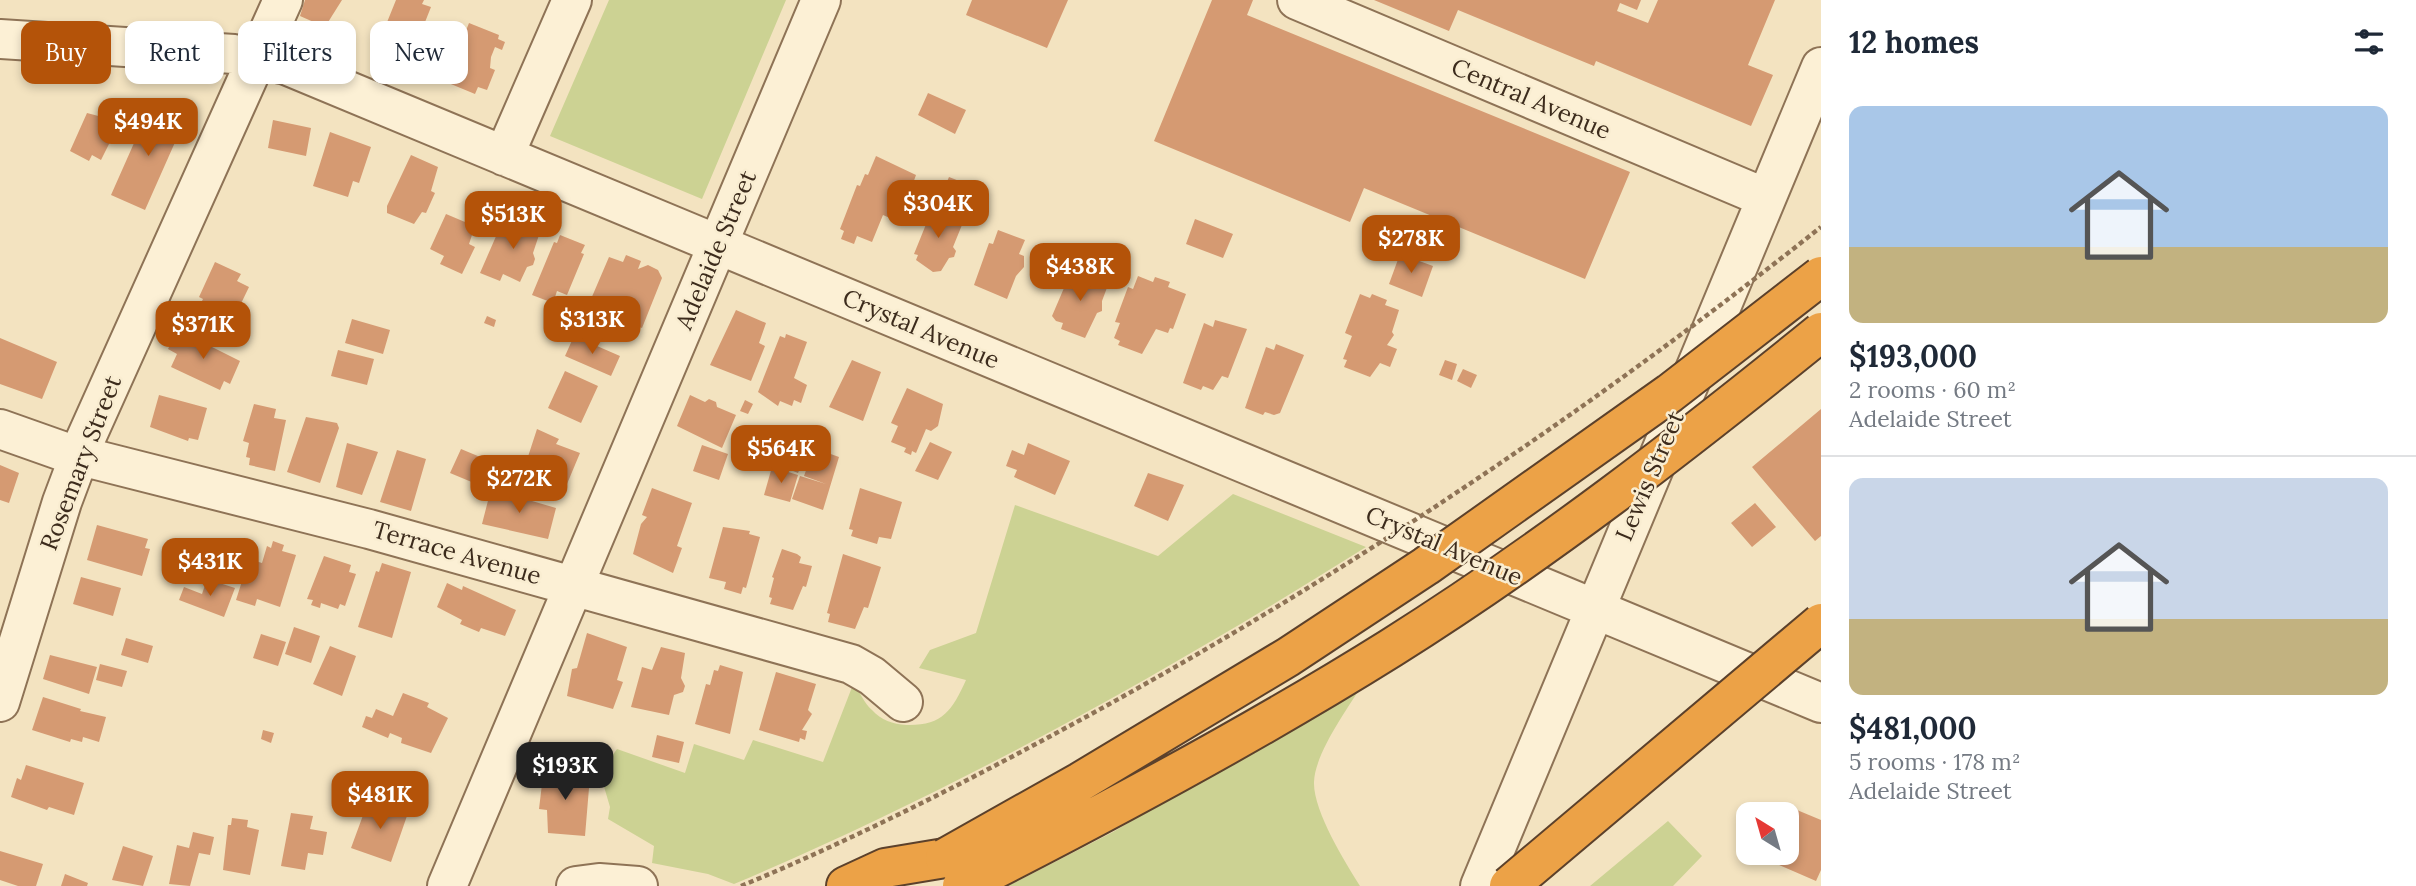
<!DOCTYPE html>
<meta charset="utf-8">
<style>
:root{--surface:#fff;--page:#f2f2f3;--text:#1f2937;--muted:#747a83;--line:#e0e1e3;--accent:#b45309}
body{margin:0;font-family:Lora,serif;background:var(--page);color:var(--text);height:100vh;display:flex;flex-direction:column;font-size:26px;white-space:nowrap}
*{box-sizing:border-box;margin:0}
p{font-size:23px;color:var(--muted)}
.icon{flex:none;width:38px;height:38px;fill:none;stroke:currentColor;stroke-width:2;stroke-linecap:round;stroke-linejoin:round}
.map{position:relative;flex:1;overflow:hidden}
.details{display:flex;flex-direction:column;background:var(--surface);width:595px}
.details>*{flex:none}
.guide{position:absolute;left:21px;top:21px;width:665px;height:63px;display:flex;gap:14px}
.needle{width:46px;rotate:323deg}
.tools{position:absolute;left:1736px;top:802px;display:grid;gap:14px}
.tools a{display:grid;place-items:center;width:63px;height:63px;border-radius:14px;background:var(--surface);box-shadow:0 4px 10px #0003;font-size:35px}
.price{position:absolute;translate:-50% -60px;padding:0 16px;border-radius:14px;background:var(--accent);color:#fff;font-size:23px;line-height:46px;filter:drop-shadow(0 2px 4px #0008)}
.price::after{content:'';position:absolute;left:50%;top:42px;width:21px;height:16px;margin-left:-10px;background:inherit;clip-path:polygon(0 0,100% 0,50% 100%)}
.price.on{background:#222;color:#fff}
ul{padding:0;list-style:none}
li{display:grid;align-content:center;gap:14px;height:371px;padding:0 28px}
li+li{border-top:2px solid var(--line)}
li span{display:grid;place-items:center;height:217px;border-radius:14px;color:#555}
li>.icon{margin-inline-start:auto}
span .icon{width:126px;height:126px;fill:#fffc;stroke-width:1}
li b{font-size:30px}
h2{display:flex;justify-content:space-between;align-items:center;height:84px;padding:0 28px;font-size:30px}
.pill{padding:0 24px;border-radius:14px;background:var(--surface);box-shadow:0 4px 10px #0003;font-size:24px;line-height:63px}
.pill.on{background:var(--accent);color:#fff}
main{display:flex;flex:1;min-height:0}
.map>svg:first-child{display:block}
</style>
<main>
<div class="map">
<svg width="1821" height="886" viewBox="0 0 1821 886">
<rect width="100%" height="100%" fill="#f3e3c0"/>
<path fill="#ccd293" d="M609,0h177l-84,199 -152,-63z
M1233,494l133,53c-202,127 -412,244 -632,337l-26,-10 -56,-11 2,-17 -46,-27 2,-12 -10,-34 17,-24 68,24 9,-29 50,16 9,-20 70,22 31,-80c5,9 10,21 18,28 9,10 21,14 34,15 36,1 46,-14 60,-45l-47,-12 11,-18 46,-17 39,-128 143,51z
M1362,685c-15,25 -47,68 -48,97 -1,29 31,80 46,104h-352l105,-54z
M1668,821l34,35 -29,30h-83z"/>
<path fill="#d59a72" d="M305,0h37l-17,27 -25,-11z
M396,0h28l-2,4 9,3 -23,58 -33,-13z
M972,0h96l-21,48 -81,-33z
M1212,0h41l-6,15 383,157 -45,107 -221,-91 -14,34 -196,-81z
M1374,0h267l-4,10 -17,-7 -3,8 31,12 10,-23h117l-27,65 25,10 -22,51 -155,-65 -2,5 -136,-56 -9,21z
M469,23l30,12 -1,4 7,3 -3,8 -7,-3 -4,10 -1,11 5,2 -8,20 -9,-3 -3,7 -29,-12z
M928,93l38,17 -11,24 -37,-19z
M150,107l34,15 -39,88 -34,-15z
M87,113l19,5 -2,4 13,6 -16,32 -9,-5 -3,6 -19,-10z
M273,120l38,8 -5,28 -38,-8z
M330,132l41,15 -12,36 -6,-2 -5,16 -35,-11z
M411,155l27,12 -7,24 4,2 -9,20 -4,-1 -8,12 -27,-11v-7z
M876,156l40,19 -17,47 -16,-7 -11,27 -15,-6 -3,8 -13,-5 3,-8 -4,-2 17,-44 3,1 5,-12 3,1z
M949,177l23,9 -6,15 -23,-10z
M933,207l31,13 -11,27 3,4 -2,6 -5,1 -8,13 -8,1 -17,-12 2,-5 -4,-1z
M446,214l19,8 7,13 -3,9 6,3 -13,27 -22,-10 4,-8 -14,-7z
M518,215l24,11 -9,27 2,6 -2,6 -6,2 -7,15 -17,-8 -3,7 -20,-8 17,-39 8,3z
M1195,219l38,15 -10,24 -37,-14z
M998,230l27,10 -6,14 5,2v11l-8,9 -9,23 -33,-14 15,-42 4,1z
M560,235l25,10 -4,8 3,1 -17,41 -10,-4 -4,12 -21,-8 22,-53 3,1z
M1400,254l33,12 -11,31 -33,-13z
M626,255l15,6 -3,8 10,-4 10,5 4,8 -20,50 -29,-12 -3,7 -12,-5 3,-7 -13,-5 21,-49 14,5z
M215,262l26,12 -4,7 12,6 -15,31 -33,-15 2,-4 -4,-2z
M1073,267l8,3 -1,4 28,11 -6,16v10l-5,2 -12,25 -24,-9 2,-6 -7,-2 -4,-5z
M1138,276l15,6 2,-5 15,5 -2,5 18,7 -13,35 -3,-1 -2,5 -12,-4 -14,25 -24,-9 2,-4 -6,-3 6,-15 -5,-1 13,-35 5,2z
M1360,294l10,4 2,-4 15,6 -2,5 14,5 -7,22 2,3 -7,10 10,4 -7,18 -10,-4 -10,14 -26,-10 3,-7 -4,-1 9,-23 -7,-3z
M736,310l30,13 -7,20 6,3 -14,35 -41,-16z
M487,316l9,4 -2,7 -10,-4z
M352,319l38,11 -7,24 -38,-11z
M1215,320l32,9 -19,49 -6,-2 -9,14 -10,-4 -2,4 -18,-7 21,-60 9,4z
M176,333l9,4 1,-3 54,27 -10,23 -6,-3 -4,9 -49,-23 6,-13 -9,-5z
M786,334l21,8 -13,36 13,7 -6,18 -7,-3 -2,6 -12,-5 -2,5 -20,-14 22,-56 5,2z
M574,336l46,20 -9,20 -46,-20z
M0,338l57,24 -15,37 -42,-15z
M1276,344l28,11 -24,58 -6,2 -9,-3 -2,3 -18,-7 21,-61 8,3z
M338,350l36,9 -7,26 -36,-9z
M852,360l29,12 -18,49 -34,-14z
M1445,360l12,4 -5,16 -13,-5z
M1463,369l14,6 -6,13 -14,-7z
M565,371l33,15 -17,37 -33,-15z
M907,388l36,16 -5,22 -7,5 -5,-2 -10,24 -4,-2 -1,4 -7,-3 2,-4 -15,-6 7,-16 -7,-3z
M159,395l48,13 -9,32 -9,-2 -1,3 -38,-14z
M690,395l15,7 4,-3 7,3 1,5 19,8 -14,33 -45,-22z
M745,400l8,4 -5,10 -8,-3z
M254,404l22,5 -2,9 12,2 -11,51 -26,-6 1,-7 -4,-1 3,-14 -6,-2z
M1821,409v127l-6,5 -63,-74z
M306,417l31,6 2,5 -19,55 -33,-11z
M537,429l22,10 -3,5 24,9 -13,31 -24,-7 -2,3 -18,-8z
M770,430l40,16 -12,27 -40,-16z
M930,442l22,10 -14,28 -23,-9z
M347,443l31,9 -16,43 -26,-8z
M1028,443l42,18 -15,34 -41,-18 3,-7 -11,-4 6,-16 12,5z
M702,445l26,9 -9,26 -26,-9z
M814,448l25,9 -16,53 -31,-11 8,-23 26,8 -22,-8z
M461,449l24,10 -11,24 -24,-10z
M397,450l29,9 -15,52 -31,-9z
M0,465l19,8 -10,30 -9,-3z
M772,467l26,8 -8,27 -26,-7z
M1148,473l36,12 -16,36 -34,-15z
M652,488l40,15 -15,43 5,2 -9,25 -40,-19 8,-30 6,-7 -5,-2z
M860,488l42,14 -11,37 -12,-2 -2,7 -26,-8 2,-6 -4,-1z
M491,489l65,19 -8,31 -66,-15z
M1755,503l21,24 -24,20 -21,-24z
M97,525l51,14 -3,9 5,1 -8,27 -55,-16z
M723,527l27,4 -1,3 11,3 -14,51 -3,-1 -2,7 -17,-5 2,-7 -17,-4z
M273,541l11,4 -2,6 14,4 -16,52 -23,-8 -2,7 -19,-6 13,-41 13,4 5,-17 4,2z
M782,549l15,5 4,3 -2,6 13,3 -6,21 -3,-1 -10,24 -23,-6 2,-6 -3,-1 5,-19 -2,-1z
M843,554l38,13 -13,41 -4,-1 -9,22 -27,-7 2,-8 -3,-1z
M324,556l27,9 -2,7 7,2 -11,32 -5,-2 -2,5 -17,-6 -1,5 -9,-3 2,-5 -6,-1z
M382,563l29,9 -19,66 -34,-11 18,-56 3,1z
M81,577l40,11 -8,28 -40,-12z
M207,579l28,9 -11,29 -45,-17 5,-13 18,7z
M447,583l15,7 1,-4 53,24 -11,26 -24,-8 -2,4 -19,-8 2,-4 -25,-13z
M294,627l26,9 -9,27 -26,-9z
M587,633l40,14 -10,33 6,2 -10,27 -46,-13 5,-27 5,-1z
M261,634l25,8 -8,24 -25,-8z
M126,638l27,8 -5,17 -27,-8z
M330,646l26,10 -14,40 -29,-12z
M661,647l24,6 -4,25 4,8 -2,6 -9,3 -5,20 -38,-8 11,-40 10,3z
M50,655l47,12 -8,27 -46,-15z
M100,664l27,7 -5,16 -26,-7z
M720,665l23,7 -13,62 -35,-10 11,-40 4,1 4,-15 4,1z
M776,672l40,12 -8,26 4,4 -10,16 5,1 -2,9 -5,-2 -1,4 -40,-12z
M403,693l26,10 -2,4 21,11 -17,35 -30,-10 1,-5 -12,-5 -2,5 -26,-11 4,-11 6,2 4,-9 17,7z
M43,697l38,12 -1,2 26,6 -7,25 -16,-5 -1,5 -11,-3 -1,3 -38,-12z
M263,730l11,3 -3,10 -10,-4z
M657,735l27,7 -5,21 -27,-6z
M26,765l58,18 -10,32 -25,-8 -2,3 -36,-13 6,-19 4,2z
M537,771l53,5 -5,60 -37,-3 -1,-23 -8,-1 3,-25h-6z
M369,799l39,14 -17,49 -40,-14z
M1785,805l36,15v50l-5,11 -55,-24 3,-5h23v-38h-6z
M291,813l22,3 -3,13 17,3 -4,23 -15,-2 -3,17 -24,-4z
M232,818l16,2 -1,7 12,3 -9,45 -27,-5 5,-45h3z
M193,832l21,5 -4,18 -11,-2 -9,33 -21,-2 8,-39 12,3z
M123,846l30,10 -10,30 -31,-6z
M0,851l43,13 -7,22h-18l-18,-6z
M65,874l23,9 -1,3h-26z"/>
<g fill="none" stroke-linecap="round" stroke-linejoin="round">
<defs>
<path id="minor" d="M1297,0l469,198
M0,39l234,15 52,11 1535,638
M504,156l68,-156
M0,429l65,23 304,77 482,135 21,12 31,26
M0,702l62,-200 24,-64 197,-438
M447,886l374,-886
M576,886l23,-3 39,3
M1480,886l341,-819"/>
<path id="highway" d="M846,886l39,-18 60,-10"/>
</defs>
<use href="#minor" stroke="#8e7356" stroke-width="42"/>
<use href="#highway" stroke="#5c412b" stroke-width="42"/>
<use href="#minor" stroke="#fcf0d5" stroke-width="38"/>
<use href="#highway" stroke="#eca247" stroke-width="38"/>
<defs>
<path id="highway-bridge" d="M945,858l135,-76 208,-125 138,-91 244,-173 151,-117
M962,886c146,-74 290,-151 429,-238 151,-95 292,-204 430,-316
M1509,886l312,-263"/>
</defs>
<use href="#highway-bridge" stroke="#5c412b" stroke-width="42" stroke-linecap="butt"/>
<path stroke="#8e7356" stroke-width="4.5" stroke-dasharray="5 3.5" stroke-linecap="butt" d="M741,886c118,-49 231,-107 343,-168 260,-142 505,-307 737,-491"/>
<use href="#highway-bridge" stroke="#eca247" stroke-width="38"/>
</g>
<g text-anchor="middle" stroke-width="5" stroke-linejoin="round" paint-order="stroke">
<g font-size="24" fill="#3c2b1c" stroke="#f9edd1">
<text transform="translate(1531 99) rotate(23)" y="8">Central Avenue</text>
<text transform="translate(716 250) rotate(-67)" y="8">Adelaide Street</text>
<text transform="translate(921 329) rotate(23)" y="8">Crystal Avenue</text>
<text transform="translate(81 463) rotate(-69)" y="8">Rosemary Street</text>
<text transform="translate(1650 476) rotate(-67)" y="8">Lewis Street</text>
<text transform="translate(1444 546) rotate(23)" y="8">Crystal Avenue</text>
<text transform="translate(457 553) rotate(16)" y="8">Terrace Avenue</text>
</g>
</g>
</svg>
<div class="tools">
<a><svg class="needle" viewBox="-14 -14 28 28"><path d="M0-13l5 13h-10z" fill="#e53935"/><path d="M0 13l5-13h-10z" fill="#747a83"/></svg></a>
</div>
<b class="price" style="left:148px;top:158px">$494K</b>
<b class="price" style="left:938px;top:240px">$304K</b>
<b class="price" style="left:513px;top:251px">$513K</b>
<b class="price" style="left:1411px;top:275px">$278K</b>
<b class="price" style="left:1080px;top:303px">$438K</b>
<b class="price" style="left:592px;top:356px">$313K</b>
<b class="price" style="left:203px;top:361px">$371K</b>
<b class="price" style="left:781px;top:485px">$564K</b>
<b class="price" style="left:519px;top:515px">$272K</b>
<b class="price" style="left:210px;top:598px">$431K</b>
<b class="price on" style="left:565px;top:802px">$193K</b>
<b class="price" style="left:380px;top:831px">$481K</b>
<div class="guide">
<a class="pill on">Buy</a>
<a class="pill">Rent</a>
<a class="pill">Filters</a>
<a class="pill">New</a>
</div>
</div>
<section class="details">
<h2>12 homes<svg class="icon" aria-label="filters" viewBox="0 0 24 24"><path d="M4 7h16M4 17h16"/><circle cx="9" cy="7" r="2"/><circle cx="15" cy="17" r="2"/></svg></h2>
<ul>
<li><span style="background:linear-gradient(#a9c7e8 65%,#c2b280 0)"><svg class="icon" aria-label="home" viewBox="0 0 24 24"><path d="M3 11l9-7 9 7M6 9v11h12V9"/></svg></span><div><b>$193,000</b><p>2 rooms · 60 m²</p><p>Adelaide Street</p></div></li>
<li><span style="background:linear-gradient(#c9d6e8 65%,#c2b280 0)"><svg class="icon" aria-label="home" viewBox="0 0 24 24"><path d="M3 11l9-7 9 7M6 9v11h12V9"/></svg></span><div><b>$481,000</b><p>5 rooms · 178 m²</p><p>Adelaide Street</p></div></li>
</ul>
</section>
</main>
